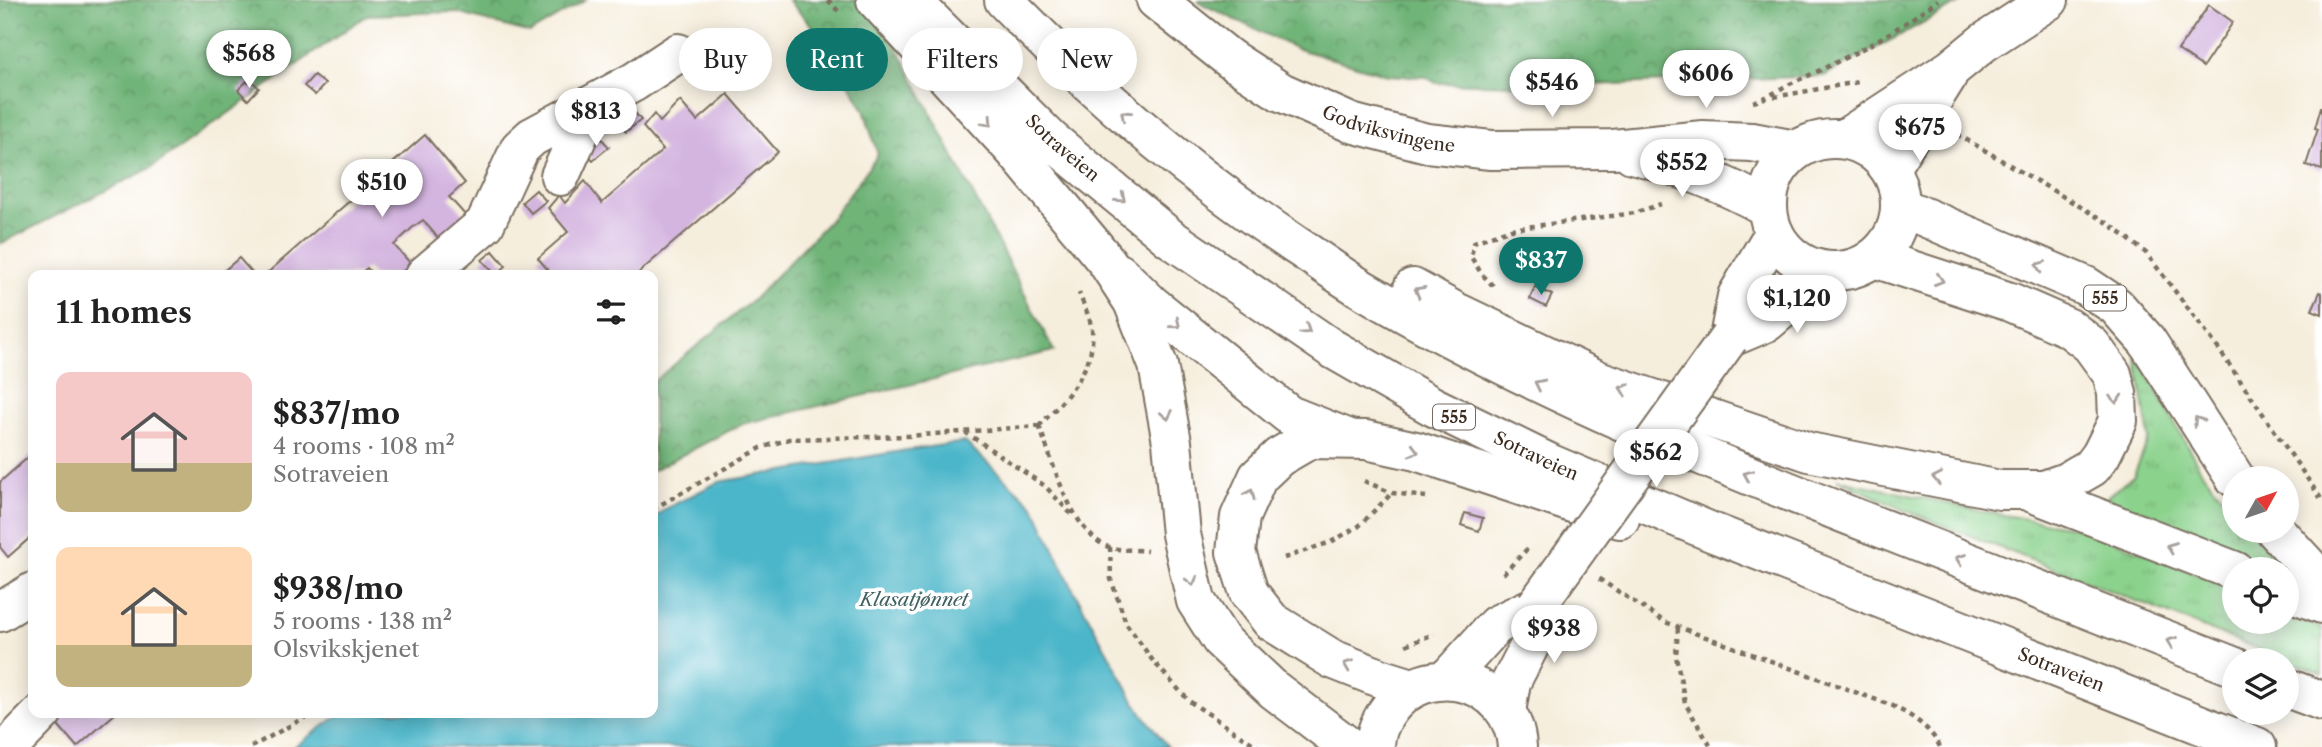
<!DOCTYPE html>
<meta charset="utf-8">
<style>
:root{--surface:#fff;--page:#f2f2f2;--text:#222;--muted:#767676;--accent:#0f766e}
body{margin:0;font-family:"Libre Caslon Text",serif;background:var(--page);color:var(--text);height:100vh;display:flex;flex-direction:column;font-size:26px;white-space:nowrap}
*{box-sizing:border-box;margin:0}
p{font-size:23px;color:var(--muted)}
.icon{flex:none;width:38px;height:38px;fill:none;stroke:currentColor;stroke-width:2;stroke-linecap:round;stroke-linejoin:round}
.map{position:relative;flex:1;overflow:hidden}
.side{position:absolute;left:28px;top:270px;width:630px;height:448px;display:flex;flex-direction:column;background:var(--surface);border-radius:14px;box-shadow:0 4px 18px #0003}
.side>*{flex:none}
.guide{position:absolute;left:679px;top:28px;width:665px;height:63px;display:flex;gap:14px}
.needle{width:46px;rotate:50deg}
.controls{position:absolute;left:2222px;top:466px;display:grid;gap:14px}
.controls a{display:grid;place-items:center;width:77px;height:77px;border-radius:50%;background:var(--surface);box-shadow:0 4px 18px #0003;font-size:35px}
.price{position:absolute;translate:-50% -60px;padding:0 16px;border-radius:24px;background:#fff;color:#222;font-size:23px;line-height:46px;filter:drop-shadow(0 2px 4px #0008)}
.price::after{content:'';position:absolute;left:50%;top:42px;width:21px;height:16px;margin-left:-10px;background:inherit;clip-path:polygon(0 0,100% 0,50% 100%)}
.price.selected{background:var(--accent);color:#fff}
ul{padding:0;list-style:none}
li{display:flex;align-items:center;gap:21px;height:175px;padding:0 28px}
li span{display:grid;place-items:center;flex:none;width:196px;height:140px;border-radius:14px;color:#555}
li>.icon{margin-inline-start:auto}
span .icon{width:84px;height:84px;fill:#fffc;stroke-width:1}
li b{font-size:30px}
h2{display:flex;justify-content:space-between;align-items:center;height:84px;padding:0 28px;font-size:30px}
.pill{padding:0 24px;border-radius:32px;background:var(--surface);box-shadow:0 4px 18px #0003;font-size:24px;line-height:63px}
.pill.selected{background:var(--accent);color:#fff}
.map>svg:first-child{display:block}
</style>
<div class="map">
<svg width="2322" height="747" viewBox="0 0 2322 747">
<defs>
<pattern id="grass-tufts" width="24" height="20" patternUnits="userSpaceOnUse" patternTransform="scale(1.75)"><rect width="24" height="20" fill="#8bd28d"/><path d="M3 7l-1-3M5 7V3M7 7l1-3M15 17l-1-3M17 17v-4M19 17l1-3" fill="none" stroke="#79b479"/></pattern>
<pattern id="forest-crowns" width="20" height="18" patternUnits="userSpaceOnUse" patternTransform="scale(1.75)"><rect width="20" height="18" fill="#70b478"/><path d="M2 6a3 3 0 1 1 6 0M12 15a3 3 0 1 1 6 0" fill="none" stroke="#5d9362"/></pattern>
</defs>
<rect width="100%" height="100%" fill="#fff"/>
<filter id="ink" filterUnits="userSpaceOnUse"><feTurbulence type="fractalNoise" baseFrequency=".0143" numOctaves="2"/><feDisplacementMap in="SourceGraphic" scale="14" xChannelSelector="R" yChannelSelector="G"/><feConvolveMatrix kernelMatrix="1 2 1 2 8 2 1 2 1" color-interpolation-filters="sRGB"/></filter>
<filter id="wash" filterUnits="userSpaceOnUse"><feTurbulence type="fractalNoise" baseFrequency=".00686" numOctaves="4" result="noise"/><feDisplacementMap in="SourceGraphic" scale="28" xChannelSelector="R" yChannelSelector="G"/><feGaussianBlur stdDeviation="1.57" result="paint"/><feColorMatrix in="noise" values="0 0 0 0 0 0 0 0 0 0 0 0 0 0 0 0 0 1.4 0 .05"/><feComposite in="paint" operator="in"/></filter>
<g filter="url(#wash)">
<rect width="100%" height="100%" fill="#f6eedd"/>
<path fill="url(#grass-tufts)" stroke="#637e56" stroke-width="2" d="M2136,354l66,118 33,40v18h15l32,39h-18l-165,-65 35,-29 15,-37z
M1837,479l145,32 106,19 147,60v31h52v-8l35,16v45l-420,-165z"/>
<path fill="url(#forest-crowns)" stroke="#566f4b" stroke-width="2" d="M0,0h586l-56,33 -76,-21 -87,3 -216,153 -151,76z
M788,0h96l14,49 156,302 -312,73 -89,46v-88l101,-83 76,-79 48,-65 -14,-45 -40,-71z
M1202,0h763l-141,76 -261,10 -127,-3 -10,-6 -38,-2 -93,-27 -97,-46z"/>
<path fill="#4cb6c9" stroke="#447074" stroke-width="2" d="M965,442l69,64 38,81 65,119 31,41h-874l49,-35h310v-193l12,-10 53,-27 189,-32z"/>
<g id="blocks">
<path fill="#d4b5e0" d="M2209,5l24,17 -30,45 -25,-17z
M694,54l9,11 -14,13 -10,-11z
M314,75l11,9 -10,11 -11,-9z
M251,80l8,8 -11,12 -10,-10 9,-9 1,2z
M728,94l50,58 -142,123h-84l-14,-17 30,-26 -20,-24 11,-13 6,8 20,-22 17,22 61,-53 -20,-23 11,-13 6,8 20,-21 17,20z
M2321,107h1v63l-16,-5 12,-36 -3,-1z
M631,108l10,12 -15,12 -10,-11z
M425,135l40,48 -16,14 17,19 -27,23 -16,-19 -11,8 -18,17 17,19 -13,11h-25l-6,-7 -8,7h-94z
M599,136l10,11 -16,13 -9,-12z
M536,190l10,11 -15,12 -9,-11z
M493,251l13,15 -10,9 -14,-15z
M239,258l15,17h-35z
M1535,287l17,8 -6,12 -16,-8z
M2320,292l2,1v21l-10,-4z
M33,453v82l-25,22 -8,-10v-65z
M1465,513l18,5 -4,13 -18,-6z
M47,712h70l-40,35z"/>
</g>
</g>
<g filter="url(#ink)">
<use href="#blocks" fill-opacity="0" stroke="#7c6f61" stroke-width="2"/>
<g fill="none" stroke-linecap="round" stroke-linejoin="round">
<defs>
<path id="minor" d="M560,176l32,-71
M1119,273l32,31 138,111 58,23
M425,275l60,-51 35,-76 12,-11 102,-55 44,-29
M2028,491l207,80
M2287,591l35,13
M0,612l33,-20
M9,747l34,-35"/>
<g id="major">
<path id="s1" d="M1156,0l74,59 51,33 70,31 76,20 64,7 122,-1 90,-9 49,2 44,8"/>
<circle cx="1834" cy="205" r="66"/>
<path d="M1844,139l107,-70 32,-26 66,-43"/>
<path d="M1632,154c48,12 92,29 136,54"/>
<path d="M1890,168l57,-91"/>
<path d="M1729,338l38,-16 60,-51"/>
<path d="M1729,338l8,-42 37,-63"/>
<path d="M1447,679l49,-54 40,-19"/>
<path d="M1506,712l5,-30 19,-37 6,-39"/>
<path d="M1375,747c0,-12 5,-25 12,-35 38,-56 126,-33 130,35"/>
</g>
<g id="highway">
<path d="M876,0l139,151 92,111 26,40 25,63 14,77 9,92 15,67 25,39 53,50 75,57"/>
<path id="s2" d="M911,0l140,140 119,98 161,110 101,58 119,58 158,67 548,216"/>
<path d="M1004,0c89,92 187,175 293,246 22,14 43,30 65,43 172,101 357,176 542,248 110,43 221,87 331,130"/>
<path d="M1901,207l185,79 30,20 31,35 88,137"/>
<path d="M1413,288l45,25 140,67 211,72 191,38h44l22,-8 26,-15 9,-12 17,-34 -1,-28 -5,-19 -21,-29 -22,-17 -59,-26 -136,-44"/>
<path d="M2275,530l47,51"/>
<path d="M1412,688l-32,-10 -48,-19 -61,-38 -22,-28 -13,-41 4,-35 18,-40 21,-20 31,-18 56,1 50,11 204,68"/>
<path d="M2287,688l35,13"/>
</g>
</defs>
<use href="#minor" stroke="#7c6f61" stroke-width="42"/>
<use href="#major" stroke="#7c6f61" stroke-width="42"/>
<use href="#highway" stroke="#7c6f61" stroke-width="42"/>
<path stroke="#7c6f61" stroke-width="4.5" stroke-dasharray="5 5" stroke-linecap="butt" d="M828,0l11,12
M1774,97l84,-15
M1753,102c18,-5 23,-12 39,-19 54,-24 98,-47 146,-83
M1957,134l151,89 38,30 67,88 109,159
M1493,286l-12,-13 -10,-16 3,-15 37,-13 124,-16 26,-9
M1039,426c26,-27 57,-57 53,-97 -2,-12 -9,-25 -13,-36
M1039,426c14,35 32,108 70,121 11,4 26,2 38,4
M965,432l80,54 26,28
M1364,481l28,12 34,4
M653,509l108,-61 28,-9 119,-3 131,-10
M1110,547l1,32 15,44 27,38 36,40 69,46
M1284,558l47,-16 28,-16 33,-33
M1599,579l66,43 228,84c19,10 37,21 47,41
M1678,628l-2,28 9,47 26,44
M1406,645l28,-11
M251,747l64,-35"/>
<use href="#minor" stroke="#fff" stroke-width="38"/>
<use href="#major" stroke="#fff" stroke-width="38"/>
<use href="#highway" stroke="#fff" stroke-width="38"/>
<defs>
<path id="major-bridge" d="M1536,606l193,-268"/>
</defs>
<use href="#major-bridge" stroke="#7c6f61" stroke-width="42" stroke-linecap="butt"/>
<path stroke="#7c6f61" stroke-width="4.5" stroke-dasharray="5 5" stroke-linecap="butt" d="M1503,574l26,-27"/>
<use href="#major-bridge" stroke="#fff" stroke-width="38"/>
</g>
<defs><path id="oneway-chevron" d="M-2-3.5L2.5 0L-2 3.5" fill="none" stroke-width="1.6" stroke-linecap="round" stroke-linejoin="round" transform="scale(1.75)"/></defs>
<g stroke="#a79f9a">
<use href="#oneway-chevron" transform="translate(1125 115) rotate(-139)"/>
<use href="#oneway-chevron" transform="translate(988 122) rotate(47)"/>
<use href="#oneway-chevron" transform="translate(1121 198) rotate(40)"/>
<use href="#oneway-chevron" transform="translate(2040 266) rotate(-157)"/>
<use href="#oneway-chevron" transform="translate(1939 280) rotate(17)"/>
<use href="#oneway-chevron" transform="translate(1419 291) rotate(-151)"/>
<use href="#oneway-chevron" transform="translate(1176 324) rotate(39)"/>
<use href="#oneway-chevron" transform="translate(1306 330) rotate(34)"/>
<use href="#oneway-chevron" transform="translate(1539 384) rotate(-154)"/>
<use href="#oneway-chevron" transform="translate(1624 389) rotate(-161)"/>
<use href="#oneway-chevron" transform="translate(2116 399) rotate(85)"/>
<use href="#oneway-chevron" transform="translate(1167 415) rotate(79)"/>
<use href="#oneway-chevron" transform="translate(2198 421) rotate(-123)"/>
<use href="#oneway-chevron" transform="translate(1414 451) rotate(15)"/>
<use href="#oneway-chevron" transform="translate(1748 475) rotate(-157)"/>
<use href="#oneway-chevron" transform="translate(1937 478) rotate(-169)"/>
<use href="#oneway-chevron" transform="translate(1250 494) rotate(-65)"/>
<use href="#oneway-chevron" transform="translate(2171 547) rotate(-159)"/>
<use href="#oneway-chevron" transform="translate(1960 559) rotate(-159)"/>
<use href="#oneway-chevron" transform="translate(1192 581) rotate(77)"/>
<use href="#oneway-chevron" transform="translate(2171 642) rotate(-159)"/>
<use href="#oneway-chevron" transform="translate(1348 665) rotate(-158)"/>
</g>
</g>
<g text-anchor="middle" stroke-width="7" stroke-linejoin="round" paint-order="stroke">
<g fill="#fff" stroke="#766a62" stroke-width="2">
<rect x="2084" y="285.5" width="42" height="25" rx="5"/>
<rect x="1433" y="404.5" width="42" height="25" rx="5"/>
</g>
<g font-size="16" font-weight="bold" fill="#3b2a1e">
<text x="2105" y="304">555</text>
<text x="1454" y="423">555</text>
</g>
<g font-size="18" fill="#3b2a1e" stroke="#fff">
<text dy="6" stroke="none"><textPath href="#s1" startOffset="270">Godviksvingene</textPath></text>
<text dy="6" stroke="none"><textPath href="#s2" startOffset="212">Sotraveien</textPath></text>
<text dy="6" stroke="none"><textPath href="#s2" startOffset="779">Sotraveien</textPath></text>
<text dy="6" stroke="none"><textPath href="#s2" startOffset="1346">Sotraveien</textPath></text>
</g>
<g font-size="19" font-style="italic" fill="#426262" stroke="#fff">
<text x="914" y="606">Klasatjønnet</text>
</g>
</g>
</svg>
<div class="controls">
<a><svg class="needle" viewBox="-14 -14 28 28"><path d="M0-13l5 13h-10z" fill="#e53935"/><path d="M0 13l5-13h-10z" fill="#767676"/></svg></a>
<a><svg class="icon" aria-label="locate" viewBox="0 0 24 24"><circle cx="12" cy="12" r="6"/><path d="M12 2v4M12 18v4M2 12h4M18 12h4"/></svg></a>
<a><svg class="icon" aria-label="layers" viewBox="0 0 24 24"><path d="M12 4l9 5-9 5-9-5zM3 14l9 5 9-5"/></svg></a>
</div>
<b class="price" style="left:249px;top:90px">$568</b>
<b class="price" style="left:1706px;top:110px">$606</b>
<b class="price" style="left:1552px;top:119px">$546</b>
<b class="price" style="left:596px;top:148px">$813</b>
<b class="price" style="left:1920px;top:164px">$675</b>
<b class="price" style="left:1682px;top:199px">$552</b>
<b class="price" style="left:382px;top:219px">$510</b>
<b class="price selected" style="left:1541px;top:297px">$837</b>
<b class="price" style="left:1797px;top:335px">$1,120</b>
<b class="price" style="left:1656px;top:489px">$562</b>
<b class="price" style="left:1554px;top:665px">$938</b>
<div class="guide">
<a class="pill">Buy</a>
<a class="pill selected">Rent</a>
<a class="pill">Filters</a>
<a class="pill">New</a>
</div>
<section class="side">
<h2>11 homes<svg class="icon" aria-label="filters" viewBox="0 0 24 24"><path d="M4 7h16M4 17h16"/><circle cx="9" cy="7" r="2"/><circle cx="15" cy="17" r="2"/></svg></h2>
<ul>
<li><span style="background:linear-gradient(#f6c9c9 65%,#c2b280 0)"><svg class="icon" aria-label="home" viewBox="0 0 24 24"><path d="M3 11l9-7 9 7M6 9v11h12V9"/></svg></span><div><b>$837/mo</b><p>4 rooms · 108 m²</p><p>Sotraveien</p></div></li>
<li><span style="background:linear-gradient(#ffd9b3 70%,#c2b280 0)"><svg class="icon" aria-label="home" viewBox="0 0 24 24"><path d="M3 11l9-7 9 7M6 9v11h12V9"/></svg></span><div><b>$938/mo</b><p>5 rooms · 138 m²</p><p>Olsvikskjenet</p></div></li>
</ul>
</section>
</div>
